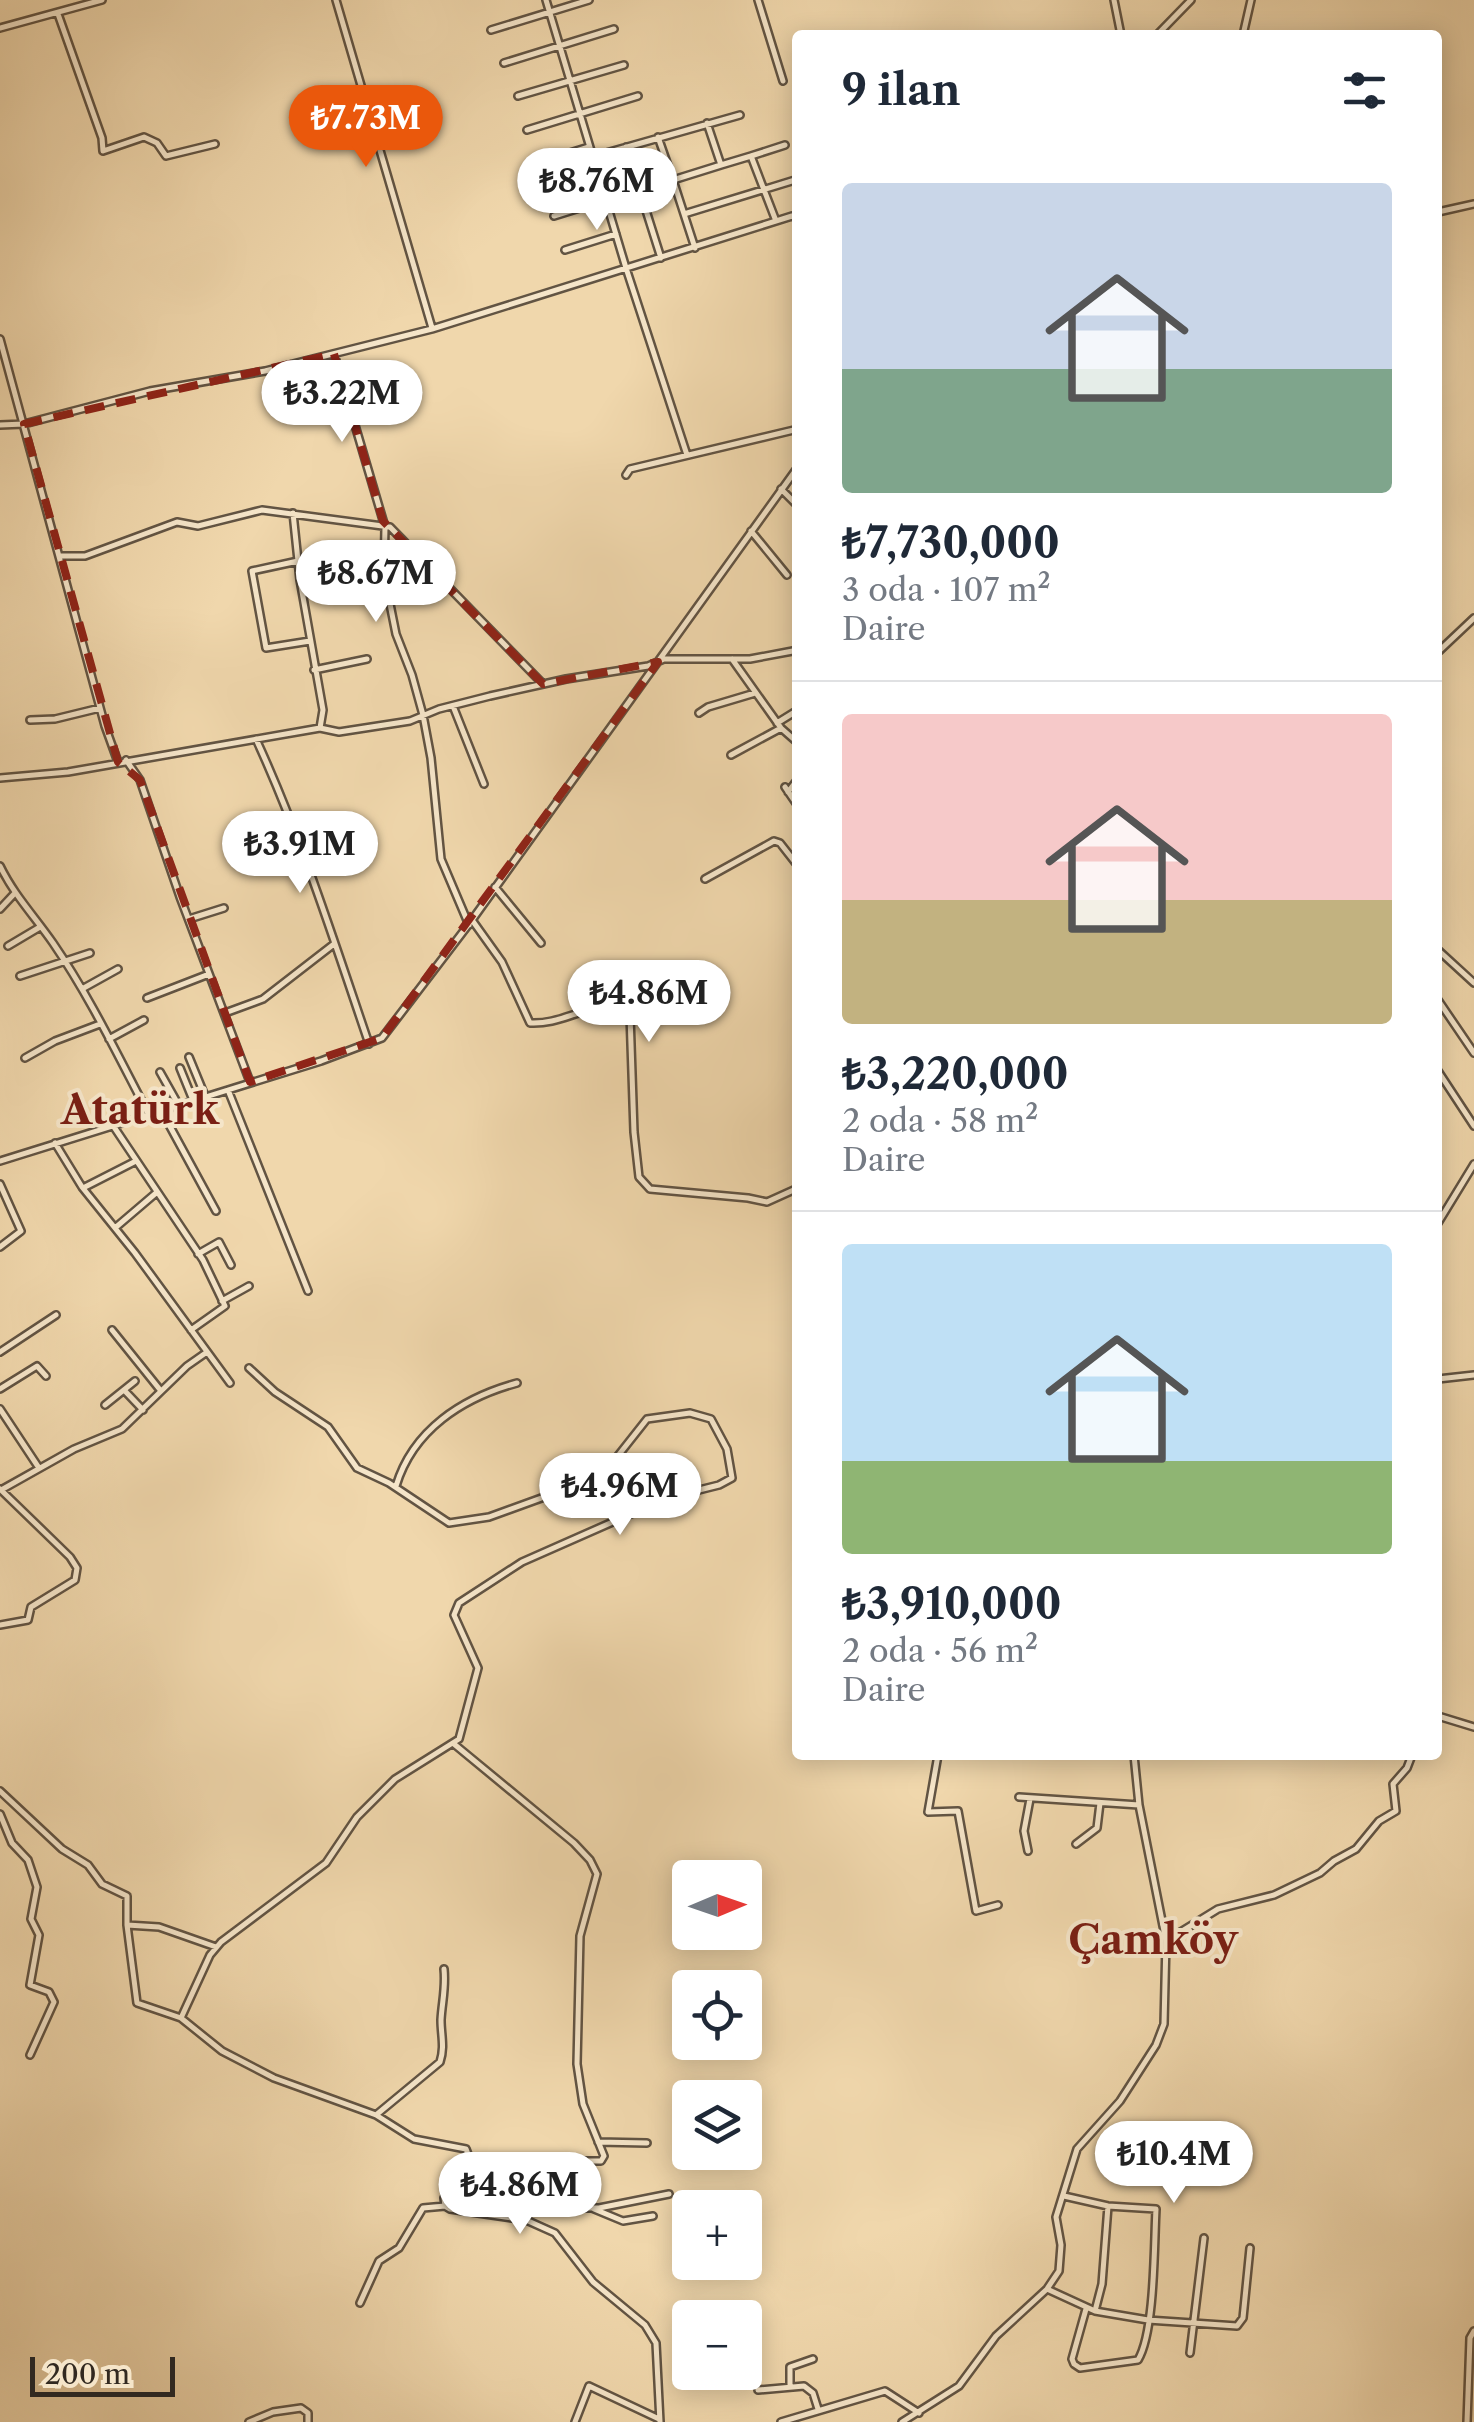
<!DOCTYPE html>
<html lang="tr">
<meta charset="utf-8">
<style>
:root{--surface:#fff;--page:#f2f2f3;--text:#1f2937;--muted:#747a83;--line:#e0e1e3;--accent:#ea580c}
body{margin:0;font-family:"Libre Caslon Text",serif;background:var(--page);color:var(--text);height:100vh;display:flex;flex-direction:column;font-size:38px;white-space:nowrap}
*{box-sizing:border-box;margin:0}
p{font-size:32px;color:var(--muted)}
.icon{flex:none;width:55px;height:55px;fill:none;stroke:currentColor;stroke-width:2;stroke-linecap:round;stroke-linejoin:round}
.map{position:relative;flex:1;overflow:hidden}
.side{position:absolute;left:792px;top:30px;width:650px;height:1730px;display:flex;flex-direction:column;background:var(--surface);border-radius:10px;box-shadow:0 5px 25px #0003}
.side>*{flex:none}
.needle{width:65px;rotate:88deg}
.buttons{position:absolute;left:672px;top:1860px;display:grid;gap:20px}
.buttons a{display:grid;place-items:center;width:90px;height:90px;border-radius:10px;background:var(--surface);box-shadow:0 5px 25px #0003;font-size:50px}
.scale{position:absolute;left:30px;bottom:25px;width:145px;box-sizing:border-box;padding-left:10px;border:5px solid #322920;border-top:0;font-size:28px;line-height:35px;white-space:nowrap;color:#322920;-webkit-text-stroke:8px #f5e5c9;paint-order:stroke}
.price{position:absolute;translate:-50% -85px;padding:0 22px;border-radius:35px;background:#fff;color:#222;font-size:32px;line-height:65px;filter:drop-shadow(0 2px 5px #0008)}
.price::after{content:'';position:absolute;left:50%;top:60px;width:30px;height:22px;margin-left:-15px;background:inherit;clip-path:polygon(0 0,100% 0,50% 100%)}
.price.selected{background:var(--accent);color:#fff}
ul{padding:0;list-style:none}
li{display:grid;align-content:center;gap:20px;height:530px;padding:0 50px}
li+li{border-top:2px solid var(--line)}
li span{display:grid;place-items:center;height:310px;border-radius:10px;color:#555}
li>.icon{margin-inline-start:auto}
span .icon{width:180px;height:180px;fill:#fffc;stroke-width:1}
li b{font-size:42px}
h2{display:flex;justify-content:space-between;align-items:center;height:120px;padding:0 50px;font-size:42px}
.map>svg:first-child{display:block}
</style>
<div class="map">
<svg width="1474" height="2422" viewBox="0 0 1474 2422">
<rect width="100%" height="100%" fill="#f0d7ac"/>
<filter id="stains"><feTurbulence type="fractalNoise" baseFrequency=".002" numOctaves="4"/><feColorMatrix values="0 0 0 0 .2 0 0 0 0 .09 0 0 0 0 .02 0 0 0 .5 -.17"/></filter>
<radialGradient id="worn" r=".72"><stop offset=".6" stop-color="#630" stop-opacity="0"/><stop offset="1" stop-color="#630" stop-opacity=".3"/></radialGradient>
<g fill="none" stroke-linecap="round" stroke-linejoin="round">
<defs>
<path id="minor" d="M336,0l96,328
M546,0l80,268 61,187
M758,0l25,81
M1114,0l7,35
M58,14l44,124 1,13 41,-14 13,6 9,13 49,-12
M0,28l102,-28
M491,30l98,-30
M1157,35l34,-35
M1243,35l8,-35
M504,63l110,-34
M518,96l106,-31
M527,130l111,-34
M658,137l15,43 48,-15 -14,-42
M626,147l35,111
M751,156l34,-11
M592,157l148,-42
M544,161l45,-14
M721,165l30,-9 25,65
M673,180l22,68
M546,181l49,-16
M1438,212l36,-8
M684,214l111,-34
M554,216l51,-16
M565,250l51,-16
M0,339l105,387 13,36
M334,354l51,173 -1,47 12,60 16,41 11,40 8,43 10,101 28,66
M0,425l24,-1 126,-33 115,-20 167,-42 360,-113 6,3
M626,475l4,-6 168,-40
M781,489l17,17
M293,513l7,67 23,130 -3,18
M751,531l36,44
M59,556h26l92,-34 21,4 64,-16 128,17 153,157
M298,561l-46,10 14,77 44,-7
M1438,652l36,-34
M732,659l49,69 17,15
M314,670l53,-11
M453,706l31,78
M699,713l9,-6 47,-14
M30,720l25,-1 45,-11
M777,723l21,-13
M256,739c45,98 78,202 113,305
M731,755l50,-27
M126,760l14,20 40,117 70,185
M0,778l68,-6 252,-44 19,4 71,-11 29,-12 51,-13 76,-17 82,-13 16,-7h86l48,-9
M785,787l13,19
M788,792l10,-13
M0,866c14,29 35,51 53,77 37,54 65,113 95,170
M705,879l69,-38 6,2 18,23
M495,887l46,56
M0,909l15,-16
M189,919l35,-11
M472,920l30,42 28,61c39,2 60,-27 100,-8l4,117 5,45 11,12 98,9 19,4 31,-14
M8,946l32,-19
M1438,950l36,33
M20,976l70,-23
M82,989l36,-20
M147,998l62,-24
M1438,1000l36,53
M225,1013l38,-14 71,-55
M109,1039l35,-19
M189,1057l16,39
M25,1058l30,-17 45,-17
M180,1068l13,32
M1438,1071l36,55
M160,1072l18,32
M228,1090l80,201
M161,1110l55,101
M112,1124l91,136 22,46 -34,24
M55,1143l27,44 53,66 95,130
M0,1161l321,-100 61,-23 90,-118 326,-453
M0,1184l21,47 -21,16
M83,1188l53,-27
M1438,1223l36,-59
M115,1228l41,-35
M198,1254l21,-12 12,23
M222,1301l27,-15
M112,1330l49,61
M0,1352l56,-37
M249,1368l26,24 53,35 29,41 32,15 60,40 40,-6 80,-29 32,6 16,-37 30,-38 43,-6 21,6 16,30 5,29 -13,7 -52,13 -145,64 -63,41 -5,12 24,53 -19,71 -64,40 -38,38 -31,46 -105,79 -11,13 -29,63 41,33 52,27 102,37 64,-53c5,-15 1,-27 1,-42 1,-18 5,-32 3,-51
M1438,1379l36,-4
M0,1389l37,-23 9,10
M124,1390l19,20
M105,1405l30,-24
M0,1409l39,59
M396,1486c17,-56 66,-88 121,-103
M0,1489l70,68 7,11 -2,12 -44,27 -3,13 -28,5
M1,1490l73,-41 48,-20 65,-63 20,-14
M1438,1716l36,11
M454,1744l120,99 16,17 7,14 -17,62 -3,128 6,40 21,52 -3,5h-18
M938,1755l-10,57 30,-1 18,100 22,-6
M1134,1755l5,50 27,136
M0,1791l62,58 26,16 14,19 25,12v29l32,2 57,20
M1019,1797l120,8
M0,1814l12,29 16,17 9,27 -6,32 8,16 -9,50 19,7 5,10 -24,53
M1076,1844l21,-16 3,-25
M1028,1851l-4,-20 6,-32
M127,1925l10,78 44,15
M376,2115l38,24 52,10 3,8 -2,6 -23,35 1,8 5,3 76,11 29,13 38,49 52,43 11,18 4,79
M598,2142l49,1
M1064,2196l44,10 48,3c-2,36 -1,123 -18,151l-58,8 -6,-4 -2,-5 14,-50
M566,2203l5,5h28l70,-14
M594,2209l29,12 30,-5
M1047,2289l48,22 53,9 89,6 6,-8 7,-70
M360,2303l19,-42 20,-13 24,-40 22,-2
M1095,2311l7,-27 6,-78
M1190,2353l14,-115
M790,2384v-17l23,-8
M758,2390l46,-4 9,7 5,16
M249,2422l24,-10 28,-4 7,5v9
M575,2422l14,-36 70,33
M781,2422l104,-31 34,22
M902,2422l57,-36 37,-50 51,-47 12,-18 2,-26 -5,-28 21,-68 43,-48 36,-56 8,-21 2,-83 52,-32 56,-14 46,-22 14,-12 22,-12 23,-28 17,-10 -3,-27 14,-16 5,-13
M1467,2422l3,-84 4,-7"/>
</defs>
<use href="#minor" stroke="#625443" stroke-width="10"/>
<use href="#minor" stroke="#f5e5c9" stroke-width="5"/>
</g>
<path fill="none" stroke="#8f2418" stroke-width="8" stroke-dasharray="20 12" stroke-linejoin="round" d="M334,354l49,167 160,163 115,-22 -276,376 -132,44 -110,-302 -22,-18 -94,-338z"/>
<g text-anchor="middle" stroke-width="8" stroke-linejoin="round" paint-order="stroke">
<g font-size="40" font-weight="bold" fill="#7a1f14" stroke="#f5e5c9">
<text x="140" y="1124">Atatürk</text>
<text x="1153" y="1954">Çamköy</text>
</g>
</g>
<rect width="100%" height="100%" filter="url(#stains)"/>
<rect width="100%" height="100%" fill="url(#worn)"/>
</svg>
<div class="buttons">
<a><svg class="needle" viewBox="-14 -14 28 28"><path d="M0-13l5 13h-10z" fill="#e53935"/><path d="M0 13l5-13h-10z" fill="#747a83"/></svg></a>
<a><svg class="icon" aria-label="locate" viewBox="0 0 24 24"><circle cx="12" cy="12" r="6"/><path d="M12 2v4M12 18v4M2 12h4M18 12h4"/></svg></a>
<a><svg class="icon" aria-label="layers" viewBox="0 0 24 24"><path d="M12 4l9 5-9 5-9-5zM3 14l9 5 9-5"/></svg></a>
<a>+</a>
<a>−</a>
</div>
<div class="scale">200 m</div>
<b class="price selected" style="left:366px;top:170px">₺7.73M</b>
<b class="price" style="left:597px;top:233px">₺8.76M</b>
<b class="price" style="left:342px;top:445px">₺3.22M</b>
<b class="price" style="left:376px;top:625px">₺8.67M</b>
<b class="price" style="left:300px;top:896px">₺3.91M</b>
<b class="price" style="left:649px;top:1045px">₺4.86M</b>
<b class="price" style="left:620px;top:1538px">₺4.96M</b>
<b class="price" style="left:1174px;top:2206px">₺10.4M</b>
<b class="price" style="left:520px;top:2237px">₺4.86M</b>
<section class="side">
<h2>9 ilan<svg class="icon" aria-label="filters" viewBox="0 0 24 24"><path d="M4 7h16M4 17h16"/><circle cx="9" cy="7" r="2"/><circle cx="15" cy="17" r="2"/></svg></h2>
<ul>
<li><span style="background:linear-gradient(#c9d6e8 60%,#7fa58c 0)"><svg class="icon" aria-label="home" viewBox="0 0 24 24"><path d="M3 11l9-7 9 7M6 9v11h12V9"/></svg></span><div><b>₺7,730,000</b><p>3 oda · 107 m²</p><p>Daire</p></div></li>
<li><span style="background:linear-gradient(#f6c9c9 60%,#c2b280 0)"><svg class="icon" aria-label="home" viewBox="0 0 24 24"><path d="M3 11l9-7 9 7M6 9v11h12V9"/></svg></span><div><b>₺3,220,000</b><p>2 oda · 58 m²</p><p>Daire</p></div></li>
<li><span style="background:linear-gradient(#bfe0f5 70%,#8fb573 0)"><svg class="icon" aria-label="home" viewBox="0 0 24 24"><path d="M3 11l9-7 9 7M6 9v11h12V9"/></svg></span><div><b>₺3,910,000</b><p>2 oda · 56 m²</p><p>Daire</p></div></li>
</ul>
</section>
</div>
